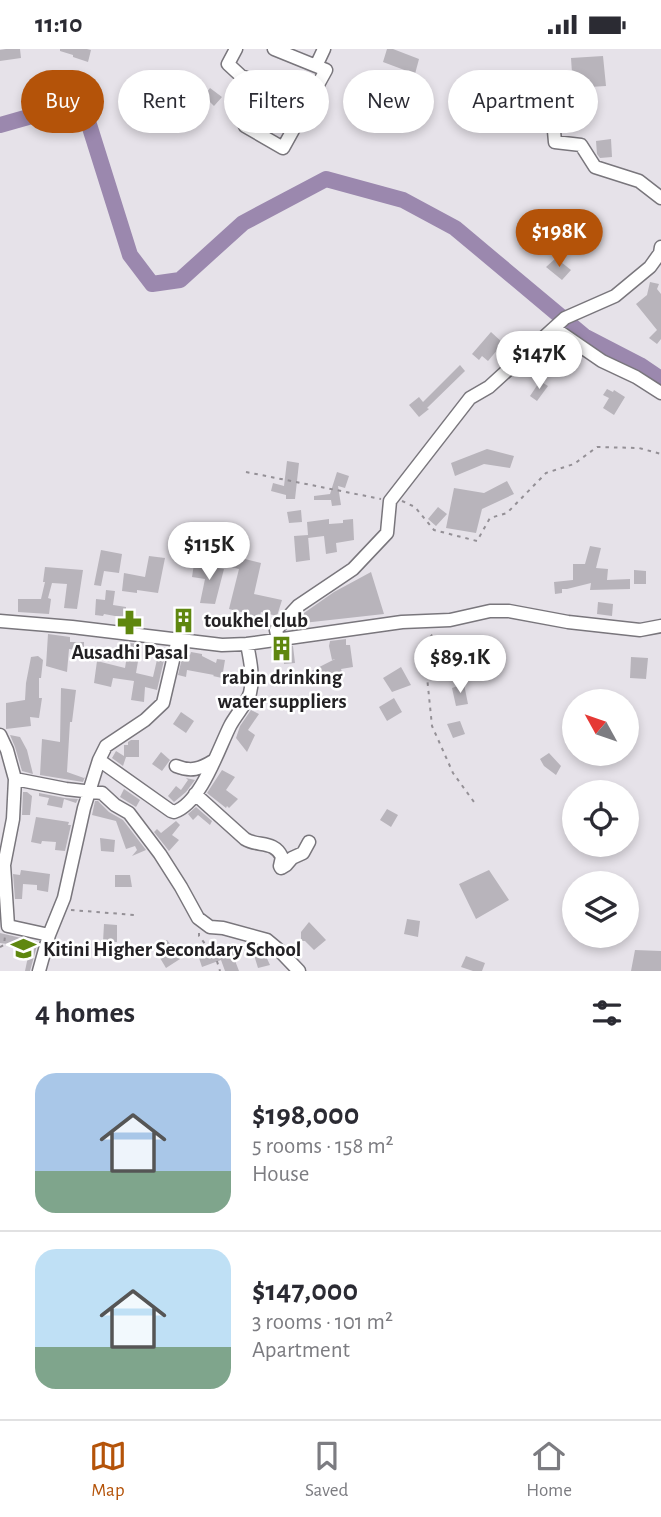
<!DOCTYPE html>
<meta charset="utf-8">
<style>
:root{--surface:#fff;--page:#f7f7f7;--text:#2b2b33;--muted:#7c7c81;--line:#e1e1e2;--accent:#b45309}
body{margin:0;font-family:"Alegreya Sans",sans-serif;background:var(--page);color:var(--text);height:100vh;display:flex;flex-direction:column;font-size:26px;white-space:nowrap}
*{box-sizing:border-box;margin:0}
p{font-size:23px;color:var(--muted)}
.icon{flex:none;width:38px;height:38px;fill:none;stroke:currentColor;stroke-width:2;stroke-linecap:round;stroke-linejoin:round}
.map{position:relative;height:922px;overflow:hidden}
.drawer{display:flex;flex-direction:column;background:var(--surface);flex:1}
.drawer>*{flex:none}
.guide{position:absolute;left:21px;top:21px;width:620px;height:63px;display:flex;gap:14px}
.needle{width:46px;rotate:310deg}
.tools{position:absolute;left:562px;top:640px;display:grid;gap:14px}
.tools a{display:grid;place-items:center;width:77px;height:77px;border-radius:50%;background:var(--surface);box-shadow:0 4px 10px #0003;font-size:35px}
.price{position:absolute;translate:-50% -60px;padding:0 16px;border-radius:24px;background:#fff;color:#222;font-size:23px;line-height:46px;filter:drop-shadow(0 2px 4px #0008)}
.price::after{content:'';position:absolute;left:50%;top:42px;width:21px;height:16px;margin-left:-10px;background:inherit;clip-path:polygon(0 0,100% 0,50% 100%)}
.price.selected{background:var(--accent);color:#fff}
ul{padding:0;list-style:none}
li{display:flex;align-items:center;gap:21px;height:175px;padding:0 35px}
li+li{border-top:2px solid var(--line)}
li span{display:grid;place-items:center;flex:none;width:196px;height:140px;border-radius:21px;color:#555}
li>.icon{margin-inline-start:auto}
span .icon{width:84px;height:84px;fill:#fffc;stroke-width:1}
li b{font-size:30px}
h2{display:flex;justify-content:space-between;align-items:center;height:84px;padding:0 35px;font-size:30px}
.pill{padding:0 24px;border-radius:32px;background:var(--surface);box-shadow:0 4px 10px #0003;font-size:24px;line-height:63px}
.pill.selected{background:var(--accent);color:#fff}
.status{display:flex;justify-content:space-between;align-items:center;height:49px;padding:0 35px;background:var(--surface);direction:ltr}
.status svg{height:19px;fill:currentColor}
.tabs{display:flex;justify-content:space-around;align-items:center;height:98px;border-top:2px solid var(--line);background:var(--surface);font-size:19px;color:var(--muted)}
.tabs a{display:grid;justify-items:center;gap:4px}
.tabs .selected{color:var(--accent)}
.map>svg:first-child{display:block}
</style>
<div class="status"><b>11:10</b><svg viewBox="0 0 49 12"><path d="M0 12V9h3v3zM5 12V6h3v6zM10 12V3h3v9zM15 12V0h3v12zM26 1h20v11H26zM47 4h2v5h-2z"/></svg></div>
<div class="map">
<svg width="661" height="922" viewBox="0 0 661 922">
<rect width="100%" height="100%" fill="#e6e2e9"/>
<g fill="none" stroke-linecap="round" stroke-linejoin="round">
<path stroke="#9b88ae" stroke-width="16" d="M0,76l60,-17 26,7 44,140 22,29 28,-4 63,-57 83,-44 77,21 52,28 129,108 56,29 21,14"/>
</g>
<path fill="#b8b4bb" d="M6,0h14l1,9 -21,3v-11z
M60,0h27l4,1 -3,12 -15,-5v-2l-13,-4z
M387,0h6l26,10 -4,15 -32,-12z
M603,7l3,30 -33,2 -2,-30z
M210,39l12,9 -8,9 -10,-10z
M611,90l1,18 -12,1 -3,-4 -1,-13z
M556,209l15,12 -9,10 -16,-13z
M650,233l9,2 -2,5 4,5v45l-4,5 -8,-6 8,-8 -21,-26 11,-9z
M491,283l12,11 -15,18 -6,-5 -3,4 -7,-6z
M554,291l23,15 -10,15 -18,-10 -3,5 -10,-6 3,-5z
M460,316l5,6 -38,37 2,1 -10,8 -10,-12 10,-8 4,5z
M540,332l8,5 -11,15 -7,-5z
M607,340l6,3 1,-2 11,7 -11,18 -11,-7 6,-10 -6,-3z
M487,400l27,7 -4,12 -26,-4 -29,12 -4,-13z
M287,412l12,2 -4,36h-9v-4l-15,-4 2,-8 11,3z
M337,423l12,4 -4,12 -7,-2 3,19 -9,1 -1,-6h-17v-4l16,-2z
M507,432l7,13 -32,15 -6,24 -30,-5 8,-40 30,5z
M438,458l9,7 -11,12 -8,-7z
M301,461l1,12 -13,1 -2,-11z
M329,470v5l14,-1v-3l10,-1 1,21 -18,3 1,9 -11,2 -2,-18 -16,2v-2l2,24 -14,2 -2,-26 14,-1 -1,-13z
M178,486l22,3v6h-10l2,7 -7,3 -5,-8 -6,2 -5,-8z
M590,497l11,2 -5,20 12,1 -1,11 23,-1v10l-40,1 1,-7 -24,6h-5v4l-7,1 -1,-12 19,-2v-16h12z
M101,501l21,4 -3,19 -15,-2 -3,15 -7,-1z
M149,507l16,2 -7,35 -21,-3v3l-15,-2 2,-18 21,4z
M233,507l28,7 -7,31 28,6 -5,16 -16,-4 -2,7 -10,-4v-1l-20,-5 10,-40 -8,-2z
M194,515l30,5 -9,35 -15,-1 5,-24 -13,-2z
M45,518l38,3 -6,39 -13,-1 3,-24 -15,-1 -4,15 3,1 -2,15 -31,-2v-13h23l4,-17h-2z
M634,521l12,1v13h-12z
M371,523l13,42 -90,10 10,-11 30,-21z
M106,541l9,1 -2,14 13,2v11l-22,-4 -1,2 -8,-1 1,-16 9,1z
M598,553l15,2 -1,12 -15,-2z
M178,564l15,4 -2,11 -16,-4z
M48,585l22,3v5h14v9l-15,-2 -2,23 -21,-6z
M346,590v6h4l3,22 -12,2 1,3 -20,2 1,2 -32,9 -1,-3 45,-23 -3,1 -3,-14 1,-5z
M129,594l12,1 -5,29 17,4 6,-26 7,1 -9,38 -12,-3 -1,15 -13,-2 3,-19 -21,-3 -2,9 -17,-4 3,-22 28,7z
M293,597l2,17 -11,1 -1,-12 -11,2 -1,-5z
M191,603l11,2v2l14,7 1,-4 8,1 -3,18 -9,-2 1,-1 -27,-5 -1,7 -8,-2 5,-21 7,1z
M38,607l5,4 -2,18h-2v20h3l-3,20 -9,-1 1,9 -25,3v-26l19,-3 1,-17 5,-26z
M631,608l17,1 -2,21 -16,-1z
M401,618l10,18 -19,7 -9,-14z
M464,635l4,20 -12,2 -4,-18z
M61,639l15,2 -4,32h-2l-3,50 17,6 1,-1 -2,5 -43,-7 2,-36 18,3z
M394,649l8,14 -15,9 -8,-14z
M251,661l8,4 -11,16 7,5 -8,17 -11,-14 4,-12z
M181,663l13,9 -8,12 -13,-9z
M460,672l5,13 -12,4 -6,-14z
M10,686l10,2 7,13 6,24 -11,-3 -7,-24z
M131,691h8v17h-13l-3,9 -11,-8 4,-7 8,5v-11h4v-3z
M161,703l9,8 -8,11 -10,-7z
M549,704l12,13 -5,9 -12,-9 -4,-7z
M222,721l13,7 -9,13 12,9 -9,9 -2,-2 -1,2 -19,-15z
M186,729l9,2 -9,12 -12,10 -6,-6 8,-10 5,4 7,-10z
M124,740l16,11 -4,7 -16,-10z
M23,743h4l5,4 -2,19h-8z
M39,744l26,5 13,1 -2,4 -12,-4 -2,9 -15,-3 2,-7 -10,-2z
M95,752h3l11,11 14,8 23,30 -14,6 5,-6 -2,-4 -9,3 -10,-28 -24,-6z
M196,758l16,14 -2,4 -12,-10 -5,5 -5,-6z
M387,760l11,6 -7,12 -11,-7z
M36,768l33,5 -1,3h3l-6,26 -10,-1 1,-8 -14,-1 -1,3 -10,-2z
M176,772l4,4 -8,10 7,5 -10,11 -15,-19 3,-3 4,4z
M100,789l15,2 -1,12 -13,-1z
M21,821l29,4 -2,18 -11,-2v-5l-14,-1 -1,15h-7l-2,-25 7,1z
M489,821l20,30 -33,19 -17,-35z
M115,826h15l2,12h-17z
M407,870l13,2 -2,16 -14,-3z
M309,873l17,18 -12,10 -9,-9h-4v-9z
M104,875l13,1v17h-14z
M0,884l38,9 -8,29h-5l5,-24 -30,-4z
M167,891l4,5 2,-2 5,7 -3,2 5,7 -14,9 -12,-20z
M230,894l8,13 -4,2 5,13h-14l-4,-11 -19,7 -3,-9 20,-7 -1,-2z
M635,901l26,1v20h-30z
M264,903l6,13 -12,3 -4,-13z
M466,907l19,7 -3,8h-9l-12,-4z"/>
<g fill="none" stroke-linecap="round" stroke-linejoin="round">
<defs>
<path id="minor" d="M236,0l-8,15 13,12 68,25 17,-31 -10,-4
M274,0l42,17 8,-17
M572,51l-20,8 3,34 26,3 14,22 44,14 22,17
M300,69l-43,-17 -12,25 38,22 26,-47
M554,279l48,33 34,16 25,16
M0,572l72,6 150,18 25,-1 155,-22 48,-2 40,-9h19l59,11 72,8 21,-4
M278,590l-2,-9 22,-24 55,-37 34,-36 3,-32 80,-103 19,-11 76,-69 50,-22 35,-29 10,-14 1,-6
M0,686l7,15 8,29 -2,40 -9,46 4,61 41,9 -10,36
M99,711l72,51 3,1c27,-9 44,-62 56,-86 5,-10 17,-23 20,-33 4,-15 0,-34 -3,-49
M176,717c15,6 24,3 37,-5
M15,730l51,10 36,4 13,12 14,8 31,41 21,33 17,31 12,9 13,1 44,12 12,10 20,21
M195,745l50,45c13,8 29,1 37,18l-2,9 1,2 5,-3 6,-7 11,-5 6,-11
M49,886l15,-37 20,-90 15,-48 7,-14 39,-26 18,-17 15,-64"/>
</defs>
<use href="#minor" stroke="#79767c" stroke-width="15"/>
<path stroke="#949096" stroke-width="2" stroke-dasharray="3.5 5" stroke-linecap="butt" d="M246,423l135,27
M402,452l13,6 19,23 43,11 13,-23 17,-5 39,-40 28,-9 23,-17 42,1 22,6
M422,600l3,8 7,69 21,47 21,29
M415,609l20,-27
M71,861l64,5
M199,884v3l17,22 4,13
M0,898l4,-2 1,-9"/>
<use href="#minor" stroke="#fff" stroke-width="12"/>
</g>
<defs>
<symbol id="building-bare" viewBox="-9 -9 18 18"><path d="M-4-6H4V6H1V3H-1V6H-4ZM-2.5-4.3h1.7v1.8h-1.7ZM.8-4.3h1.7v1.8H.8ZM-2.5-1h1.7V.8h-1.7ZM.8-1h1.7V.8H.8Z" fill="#5f870f" stroke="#fff" stroke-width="2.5" paint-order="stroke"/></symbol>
<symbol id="pharmacy-bare" viewBox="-9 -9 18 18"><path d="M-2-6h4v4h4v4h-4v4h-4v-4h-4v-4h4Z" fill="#5f870f" stroke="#fff" stroke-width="2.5" paint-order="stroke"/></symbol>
<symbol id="school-bare" viewBox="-9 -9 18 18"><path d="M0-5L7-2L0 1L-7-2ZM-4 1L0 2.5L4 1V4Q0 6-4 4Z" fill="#5f870f" stroke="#fff" stroke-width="2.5" paint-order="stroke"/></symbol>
</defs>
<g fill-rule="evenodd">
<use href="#building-bare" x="166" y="554" width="35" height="35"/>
<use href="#pharmacy-bare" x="112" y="556" width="35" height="35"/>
<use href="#building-bare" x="264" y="582" width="35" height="35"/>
<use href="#school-bare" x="6" y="882" width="35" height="35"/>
</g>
<g text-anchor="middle" stroke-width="5" stroke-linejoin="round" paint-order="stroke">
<g font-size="21" font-weight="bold" fill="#232124" stroke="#fff" text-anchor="start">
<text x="204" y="578">toukhel club</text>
<text x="130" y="610" text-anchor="middle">Ausadhi Pasal</text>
<text x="282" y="635" text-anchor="middle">rabin drinking<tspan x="282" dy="24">water suppliers</tspan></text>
<text x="43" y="907">Kitini Higher Secondary School</text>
</g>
</g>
</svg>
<div class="tools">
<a><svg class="needle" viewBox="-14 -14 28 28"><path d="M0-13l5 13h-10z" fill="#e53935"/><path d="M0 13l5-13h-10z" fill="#7c7c81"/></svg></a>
<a><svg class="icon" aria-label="locate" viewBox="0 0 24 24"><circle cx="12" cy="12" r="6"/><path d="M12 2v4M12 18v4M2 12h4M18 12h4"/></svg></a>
<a><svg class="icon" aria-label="layers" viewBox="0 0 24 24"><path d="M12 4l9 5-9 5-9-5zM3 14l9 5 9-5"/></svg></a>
</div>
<b class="price selected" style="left:559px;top:220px">$198K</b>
<b class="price" style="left:539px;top:342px">$147K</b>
<b class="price" style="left:209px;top:533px">$115K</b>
<b class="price" style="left:460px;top:646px">$89.1K</b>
<div class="guide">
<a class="pill selected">Buy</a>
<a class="pill">Rent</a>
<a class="pill">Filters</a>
<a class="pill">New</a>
<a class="pill">Apartment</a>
</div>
</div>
<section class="drawer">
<h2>4 homes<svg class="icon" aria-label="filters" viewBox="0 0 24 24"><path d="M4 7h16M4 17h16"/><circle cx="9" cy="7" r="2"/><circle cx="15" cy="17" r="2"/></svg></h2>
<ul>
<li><span style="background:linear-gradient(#a9c7e8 70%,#7fa58c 0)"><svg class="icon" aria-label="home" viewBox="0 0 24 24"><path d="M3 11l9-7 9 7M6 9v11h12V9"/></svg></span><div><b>$198,000</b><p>5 rooms · 158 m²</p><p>House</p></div></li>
<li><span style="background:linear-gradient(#bfe0f5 70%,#7fa58c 0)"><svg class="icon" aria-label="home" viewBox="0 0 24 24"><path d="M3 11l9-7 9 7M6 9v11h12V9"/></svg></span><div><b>$147,000</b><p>3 rooms · 101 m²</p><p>Apartment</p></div></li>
</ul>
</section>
<nav class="tabs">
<a class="selected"><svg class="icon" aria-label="map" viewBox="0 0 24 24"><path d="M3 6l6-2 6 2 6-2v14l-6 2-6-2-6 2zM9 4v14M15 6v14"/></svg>Map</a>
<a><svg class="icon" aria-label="saved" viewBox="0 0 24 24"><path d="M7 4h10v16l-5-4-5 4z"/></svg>Saved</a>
<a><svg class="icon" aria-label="home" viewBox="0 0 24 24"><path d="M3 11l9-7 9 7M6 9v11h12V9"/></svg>Home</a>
</nav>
